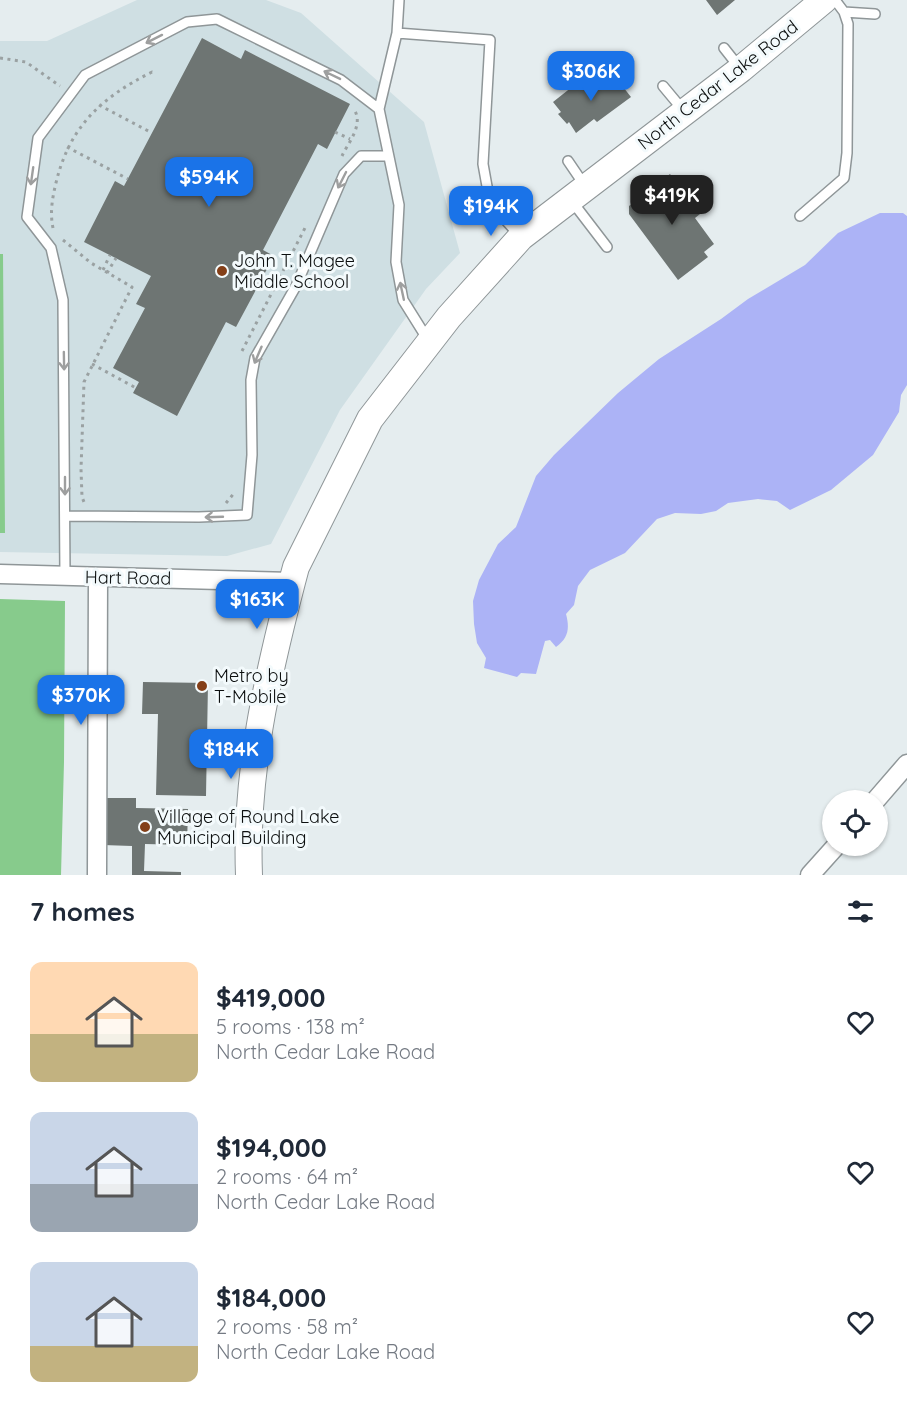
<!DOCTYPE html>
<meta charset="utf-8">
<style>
:root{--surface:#fff;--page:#f6f6f7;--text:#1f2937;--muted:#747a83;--accent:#1a73e8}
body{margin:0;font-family:Quicksand,sans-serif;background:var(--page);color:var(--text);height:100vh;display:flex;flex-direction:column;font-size:22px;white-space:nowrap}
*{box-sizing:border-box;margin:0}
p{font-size:20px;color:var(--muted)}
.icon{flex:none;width:33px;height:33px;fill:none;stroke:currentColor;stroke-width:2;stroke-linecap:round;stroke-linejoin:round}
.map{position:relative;height:875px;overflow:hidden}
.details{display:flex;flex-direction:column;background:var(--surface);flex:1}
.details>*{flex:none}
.tools{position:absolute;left:822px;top:790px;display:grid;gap:12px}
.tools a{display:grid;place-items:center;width:66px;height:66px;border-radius:50%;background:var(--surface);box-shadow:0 2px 4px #0004;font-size:30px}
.price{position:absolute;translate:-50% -51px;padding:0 14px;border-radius:12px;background:var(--accent);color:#fff;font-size:20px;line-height:39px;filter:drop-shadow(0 2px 3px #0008)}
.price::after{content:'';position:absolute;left:50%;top:36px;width:18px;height:14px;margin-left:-9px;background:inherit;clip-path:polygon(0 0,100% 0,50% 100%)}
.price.current{background:#222;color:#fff}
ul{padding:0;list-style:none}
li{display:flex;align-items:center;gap:18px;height:150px;padding:0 30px}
li span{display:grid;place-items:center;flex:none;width:168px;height:120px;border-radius:12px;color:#555}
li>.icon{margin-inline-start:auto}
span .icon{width:72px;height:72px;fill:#fffc;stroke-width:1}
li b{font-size:26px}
h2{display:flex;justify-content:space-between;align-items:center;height:72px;padding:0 30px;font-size:26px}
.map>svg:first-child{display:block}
</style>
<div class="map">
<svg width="907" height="875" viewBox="0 0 907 875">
<rect width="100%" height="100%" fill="#e5edef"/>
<path fill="#cfdfe3" d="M137,0h129l35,13 123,109 36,131 -34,36 -86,121 -69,134 -44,12 -227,-4v-511h47z"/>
<path fill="#87cb8c" d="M0,254h3l2,279h-5z
M0,599l65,2 -1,161 -3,113h-61z"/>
<path fill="#acb3f6" d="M880,213h23l4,3v169l-6,10 -2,17 -26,43 -42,35 -41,20 -13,-9 -19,-2 -30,4 -12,8 -15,3 -26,-1 -18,6 -32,34 -35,17 -12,16 -4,19 -8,9c4,15 2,24 -10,33l-6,-7 -5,1 -9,33 -15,-1 -4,4 -33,-9 2,-10 -9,-15 -3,-19 -1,-23 6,-21 19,-36 18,-17 20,-51 18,-21 64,-62 41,-34 62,-40 27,-20 57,-34 33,-32z"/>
<path fill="#6e7573" d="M706,0h29l-18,15z
M202,38l39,21 4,-9 105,54 -23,45 -9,-5 -55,106 11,6 -38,71 -10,-5 -49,94 -44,-23 6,-11 -26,-14 32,-60 -9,-4 15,-28 -67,-34 31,-61 9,5z
M612,73l19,24 -34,25 -3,-3 -18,14 -7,-11 -2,2 -9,-10 3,-2 -8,-10 29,-23 9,10z
M670,174l30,40 -5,4 19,26 -10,8 4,5 -30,23 -49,-66v-8z
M143,682l65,1 -2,113 -50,-1 2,-81h-16z
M104,798h32v10l52,1 -1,36 -42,-1 -1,27 37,1v3h-49v-29l-29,-1z"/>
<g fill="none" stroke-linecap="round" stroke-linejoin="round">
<defs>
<path id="service" d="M399,0l-2,33 -18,76 20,96 -3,57 7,38 25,40
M844,12l31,2
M397,33l93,7 -7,124 7,39 29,32
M724,48l15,19
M663,86l20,24
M568,161l17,25
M571,200l36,47
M800,216l44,-38 3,-25 1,-129 -4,-12 -9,-12
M65,516l134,1 48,-2 5,-60 -1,-75 4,-22 41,-72 48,-112 17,-18h27
M65,576l-2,-276 -12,-52 -24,-31 11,-79 47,-63 102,-53 30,-3 124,61 38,29"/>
<path id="minor" d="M0,574l292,8
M875,801l32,-37
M97,875l1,-298
M810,875l26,-29"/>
<path id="secondary" d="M249,875c-4,-100 18,-197 43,-293l4,-15 74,-148 79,-102 72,-80 220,-168 83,-69"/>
</defs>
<use href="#service" stroke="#8f9698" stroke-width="12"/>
<use href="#minor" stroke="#8f9698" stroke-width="21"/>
<use href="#secondary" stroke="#8f9698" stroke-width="28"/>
<path stroke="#9aa1a2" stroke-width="3" stroke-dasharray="3 4.5" stroke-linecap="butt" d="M0,58l26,4 34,24
M99,105l53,28
M335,132l15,7
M67,147l61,32
M342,156c6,-13 21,-30 13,-45
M53,228c-3,-14 -1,-28 2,-41 13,-59 45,-89 97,-115l3,2
M63,240l28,23 41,24 -48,95 -3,87 1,28 2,5
M103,270l7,-15
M107,273l9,-15
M242,351l64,-125
M92,364l44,24
M226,503l9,-11"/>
<use href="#service" stroke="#fff" stroke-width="9"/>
<use href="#minor" stroke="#fff" stroke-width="18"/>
<use href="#secondary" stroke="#fff" stroke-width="26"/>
</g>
<defs><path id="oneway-shaft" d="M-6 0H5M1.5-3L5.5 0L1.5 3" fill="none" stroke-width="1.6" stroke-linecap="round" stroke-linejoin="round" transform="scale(1.5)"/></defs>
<g stroke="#9e9f9f">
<use href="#oneway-shaft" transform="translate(154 39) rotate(153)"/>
<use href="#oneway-shaft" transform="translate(332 75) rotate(-154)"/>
<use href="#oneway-shaft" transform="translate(32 176) rotate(98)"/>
<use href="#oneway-shaft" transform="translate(342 180) rotate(117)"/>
<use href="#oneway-shaft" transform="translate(402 291) rotate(-102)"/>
<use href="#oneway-shaft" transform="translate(258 355) rotate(113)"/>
<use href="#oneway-shaft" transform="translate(64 361) rotate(89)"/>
<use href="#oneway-shaft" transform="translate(65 486) rotate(90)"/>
<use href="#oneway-shaft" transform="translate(214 517) rotate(178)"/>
</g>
<g fill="#843f18" stroke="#f3fafc" stroke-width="2">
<circle cx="222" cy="271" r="6"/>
<circle cx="202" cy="686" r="6"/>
<circle cx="145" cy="827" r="6"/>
</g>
<g text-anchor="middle" stroke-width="6" stroke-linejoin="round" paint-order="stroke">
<g font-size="18" fill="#0c0f0f" stroke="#f3fafc">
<text transform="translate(718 85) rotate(-38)" y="6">North Cedar Lake Road</text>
<text transform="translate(128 578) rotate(1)" y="6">Hart Road</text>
</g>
<g font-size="18" fill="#0c0f0f" stroke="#f3fafc" text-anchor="start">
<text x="234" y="267">John T. Magee<tspan x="234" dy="21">Middle School</tspan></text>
<text x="214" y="682">Metro by<tspan x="214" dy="21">T-Mobile</tspan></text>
<text x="157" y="823">Village of Round Lake<tspan x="157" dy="21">Municipal Building</tspan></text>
</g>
</g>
</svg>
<div class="tools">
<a><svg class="icon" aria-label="locate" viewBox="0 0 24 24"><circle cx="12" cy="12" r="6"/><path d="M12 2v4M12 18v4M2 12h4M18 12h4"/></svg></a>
</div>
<b class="price" style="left:591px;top:102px">$306K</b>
<b class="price" style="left:209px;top:208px">$594K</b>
<b class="price current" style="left:672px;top:226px">$419K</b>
<b class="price" style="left:491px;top:237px">$194K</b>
<b class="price" style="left:257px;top:630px">$163K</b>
<b class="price" style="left:81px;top:726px">$370K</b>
<b class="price" style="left:231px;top:780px">$184K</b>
</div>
<section class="details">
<h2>7 homes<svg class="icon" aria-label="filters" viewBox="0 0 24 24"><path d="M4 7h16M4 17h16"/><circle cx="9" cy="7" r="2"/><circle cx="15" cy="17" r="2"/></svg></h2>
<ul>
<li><span style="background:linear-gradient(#ffd9b3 60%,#c2b280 0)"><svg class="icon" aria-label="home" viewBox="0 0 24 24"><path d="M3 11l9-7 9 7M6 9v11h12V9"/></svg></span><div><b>$419,000</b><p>5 rooms · 138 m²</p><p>North Cedar Lake Road</p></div><svg class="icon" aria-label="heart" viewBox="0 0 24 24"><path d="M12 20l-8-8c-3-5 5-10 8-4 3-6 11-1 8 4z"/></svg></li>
<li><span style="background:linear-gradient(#c9d6e8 60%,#9aa5b1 0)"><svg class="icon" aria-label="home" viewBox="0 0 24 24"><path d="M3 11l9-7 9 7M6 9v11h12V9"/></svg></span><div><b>$194,000</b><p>2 rooms · 64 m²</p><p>North Cedar Lake Road</p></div><svg class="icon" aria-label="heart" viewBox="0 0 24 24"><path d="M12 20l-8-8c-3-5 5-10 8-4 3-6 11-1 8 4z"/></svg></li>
<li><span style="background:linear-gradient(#c9d6e8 70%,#c2b280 0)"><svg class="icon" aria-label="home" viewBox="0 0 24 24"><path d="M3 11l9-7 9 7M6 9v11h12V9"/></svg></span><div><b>$184,000</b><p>2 rooms · 58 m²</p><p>North Cedar Lake Road</p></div><svg class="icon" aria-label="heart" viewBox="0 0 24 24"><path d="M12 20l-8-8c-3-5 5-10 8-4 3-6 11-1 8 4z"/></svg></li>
</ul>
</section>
